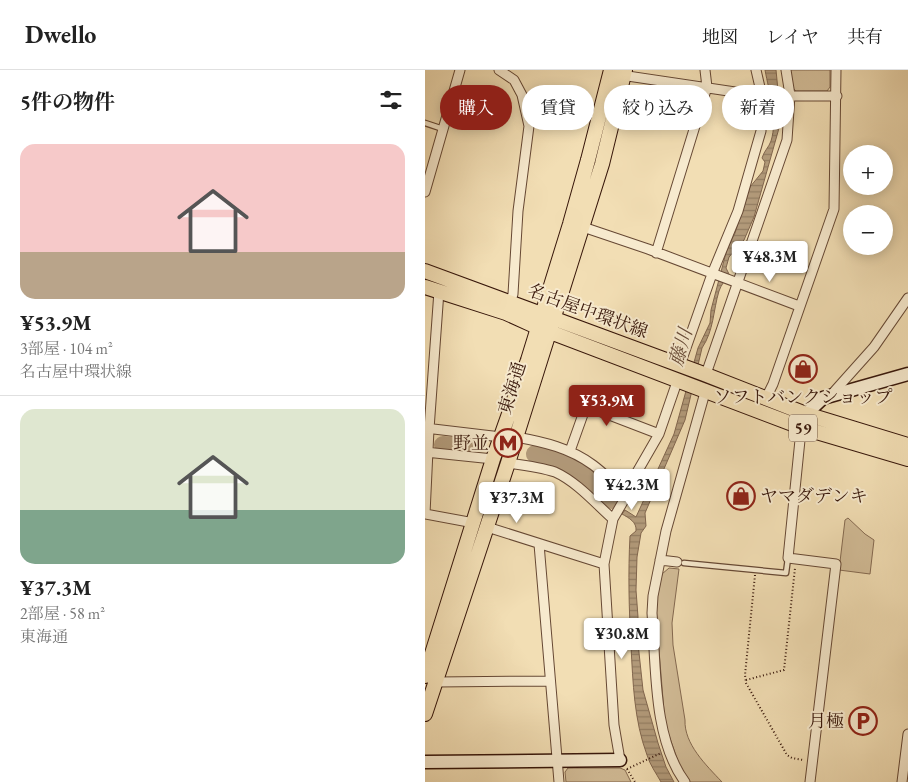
<!DOCTYPE html>
<html lang="ja">
<meta charset="utf-8">
<style>
:root{--surface:#fff;--page:#f6f6f6;--text:#222;--muted:#767676;--line:#e0e0e0;--accent:#8f2418}
body{margin:0;font-family:"EB Garamond","Noto Serif JP",serif;background:var(--page);color:var(--text);height:100vh;display:flex;flex-direction:column;font-size:19px;white-space:nowrap}
*{box-sizing:border-box;margin:0}
p{font-size:16px;color:var(--muted)}
.icon{flex:none;width:28px;height:28px;fill:none;stroke:currentColor;stroke-width:2;stroke-linecap:round;stroke-linejoin:round}
.map{position:relative;flex:1;overflow:hidden}
.details{display:flex;flex-direction:column;background:var(--surface);width:425px}
.details>*{flex:none}
.top-card{position:absolute;left:15px;top:15px;width:392px;height:45px;display:flex;gap:10px}
.buttons{position:absolute;left:418px;top:75px;display:grid;gap:10px}
.buttons a{display:grid;place-items:center;width:50px;height:50px;border-radius:50%;background:var(--surface);box-shadow:0 2px 12px #0003;font-size:25px}
.price{position:absolute;translate:-50% -42px;padding:0 11px;border-radius:5px;background:#fff;color:#222;font-size:16px;line-height:32px;filter:drop-shadow(0 1px 2px #0008)}
.price::after{content:'';position:absolute;left:50%;top:30px;width:15px;height:11px;margin-left:-8px;background:inherit;clip-path:polygon(0 0,100% 0,50% 100%)}
.price.current{background:var(--accent);color:#fff}
ul{padding:0;list-style:none}
li{display:grid;align-content:center;gap:10px;height:265px;padding:0 20px}
li+li{border-top:1px solid var(--line)}
li span{display:grid;place-items:center;height:155px;border-radius:15px;color:#555}
li>.icon{margin-inline-start:auto}
span .icon{width:90px;height:90px;fill:#fffc;stroke-width:1}
li b{font-size:21px}
h2{display:flex;justify-content:space-between;align-items:center;height:60px;padding:0 20px;font-size:21px}
.pill{padding:0 18px;border-radius:22px;background:var(--surface);box-shadow:0 2px 12px #0003;font-size:18px;line-height:45px}
.pill.current{background:var(--accent);color:#fff}
header{display:flex;align-items:center;gap:30px;box-sizing:border-box;height:70px;padding:0 25px;background:var(--surface);border-bottom:1px solid var(--line)}
header strong{font-size:24px}
nav{display:flex;gap:28px;margin-inline-start:auto;font-size:18px}
main{display:flex;flex:1;min-height:0}
.map>svg:first-child{display:block}
</style>
<header>
<strong>Dwello</strong>
<nav><a>地図</a><a>レイヤ</a><a>共有</a></nav>
</header>
<main>
<section class="details">
<h2>5件の物件<svg class="icon" aria-label="filters" viewBox="0 0 24 24"><path d="M4 7h16M4 17h16"/><circle cx="9" cy="7" r="2"/><circle cx="15" cy="17" r="2"/></svg></h2>
<ul>
<li><span style="background:linear-gradient(#f6c9c9 70%,#b9a48a 0)"><svg class="icon" aria-label="home" viewBox="0 0 24 24"><path d="M3 11l9-7 9 7M6 9v11h12V9"/></svg></span><div><b>¥53.9M</b><p>3部屋 · 104 m²</p><p>名古屋中環状線</p></div></li>
<li><span style="background:linear-gradient(#dfe7d0 65%,#7fa58c 0)"><svg class="icon" aria-label="home" viewBox="0 0 24 24"><path d="M3 11l9-7 9 7M6 9v11h12V9"/></svg></span><div><b>¥37.3M</b><p>2部屋 · 58 m²</p><p>東海通</p></div></li>
</ul>
</section>
<div class="map">
<svg width="483" height="712" viewBox="0 0 483 712">
<defs>
<pattern id="water-rules" width="6" height="5" patternUnits="userSpaceOnUse" patternTransform="scale(1.25)"><rect width="6" height="5" fill="#b29a7a"/><path d="M0 2.5h6" fill="none" stroke="#927d62"/></pattern>
</defs>
<rect width="100%" height="100%" fill="#f2deb4"/>
<filter id="stains"><feTurbulence type="fractalNoise" baseFrequency=".004" numOctaves="4"/><feColorMatrix values="0 0 0 0 .2 0 0 0 0 .09 0 0 0 0 .02 0 0 0 .5 -.17"/></filter>
<radialGradient id="worn" r=".72"><stop offset=".6" stop-color="#630" stop-opacity="0"/><stop offset="1" stop-color="#630" stop-opacity=".3"/></radialGradient>
<path fill="#d2bc97" stroke="#846950" d="M364,0h41v17l-3,4h-31l-4,-4z
M423,448l17,16 9,6 -4,34 -31,-4 6,-50z
M244,498l10,1 -7,54 1,22 12,75c-1,24 21,45 37,62h-33l-10,-18 -14,-40 -9,-111 1,-20 5,-19z
M143,698h52l5,2 6,12h-65l-1,-10z"/>
<path fill="url(#water-rules)" stroke="#81654d" d="M340,0h11l5,51 -27,96 -10,23 -15,17 -3,11 3,6c-3,5 -8,11 -10,17 -6,20 -5,39 -17,57l-17,72 -40,93 1,13 -5,7 -4,24 -1,33 2,27 -1,17 6,56 15,53 8,24 8,15h-13c-5,-9 -11,-17 -14,-27 -13,-35 -14,-72 -16,-109 -2,-37 -3,-73 -1,-110l6,-5c1,-9 -7,-13 -14,-17l3,-4 11,7 38,-83 24,-86 12,-25 1,-13 16,-61 8,-16 15,-46 13,-16 2,-9 -3,-4c2,-7 7,-11 9,-17 7,-22 -2,-49 -6,-71z"/>
<g fill="none" stroke-linecap="round" stroke-linejoin="round">
<path stroke="#b29a7a" stroke-width="18" d="M18,375l25,3
M110,384c35,7 52,22 77,46"/>
<defs>
<path id="lane" d="M0,53l18,6
M259,493l102,10 2,-15"/>
<path id="street" d="M74,0l15,10 8,15 7,31 -11,85 -5,83 -4,12
M196,5l141,21h75
M0,122l35,-122
M152,155l71,24 151,57
M231,183l51,-166 -2,-17
M255,295l32,-91 26,-63 23,-80 1,-35 -6,-26
M281,304l81,-234 3,-45 -4,-25
M407,324l42,-47 34,-49
M341,328l7,-14 61,-175 2,-139
M379,354l-4,16 -12,118 48,6 -26,218
M0,358l76,9
M91,367c28,5 54,11 77,28 11,8 21,19 32,28
M145,381l16,-45 73,28
M0,382l68,7
M83,393c15,2 32,4 47,9 22,10 40,31 58,47
M0,444l4,-85 10,-138
M0,444l49,9
M62,457l117,37
M114,474l20,238
M235,490l17,2
M12,612l113,-1
M195,690l-6,-35 -10,-161 9,-45 11,-19 1,-7 34,-59 19,-55
M260,712c-32,-43 -29,-116 -33,-169l1,-17 13,-65 40,-142
M477,712l6,-48"/>
<path id="secondary" d="M381,344l17,-16 85,-24
M0,692l195,-2"/>
<path id="primary" d="M0,201l279,103 102,40 102,31
M0,217l81,26 31,14 266,101 105,31
M0,606l68,-217 35,-99 42,-136 18,-64 23,-90
M0,644l83,-251 94,-299 23,-94"/>
</defs>
<use href="#lane" stroke="#664834" stroke-width="7"/>
<use href="#street" stroke="#664834" stroke-width="11"/>
<use href="#secondary" stroke="#37160a" stroke-width="15"/>
<use href="#primary" stroke="#37160a" stroke-width="16"/>
<path stroke="#37160a" stroke-width="2" stroke-dasharray="1 2.5" stroke-linecap="butt" d="M330,505l-10,100 1,8 41,72 5,3 11,2
M321,610l38,-10 11,-102
M202,699l34,-16
M202,699l8,13"/>
<use href="#lane" stroke="#f7eace" stroke-width="4.5"/>
<use href="#street" stroke="#f7eace" stroke-width="9"/>
<use href="#secondary" stroke="#f7eace" stroke-width="12"/>
<use href="#primary" stroke="#f2deb4" stroke-width="14"/>
</g>
<defs>
<symbol id="shop-ring" viewBox="-11 -11 22 22"><circle r="9.5" fill="#f7eace" stroke="#8f2418" stroke-width="1.5"/><path d="M-5-2.5h2.3a2.7 3.5 0 0 1 5.4 0H5L5.5 6h-11ZM-1.5-2.5h3a1.5 2.3 0 0 0-3 0Z" fill="#8f2418"/></symbol>
<symbol id="metro-ring" viewBox="-11 -11 22 22"><circle r="9.5" fill="#f7eace" stroke="#8f2418" stroke-width="1.5"/><path d="M-5.5 5V-5H-3L0 0L3-5H5.5V5H3V-.5L0 4L-3-.5V5Z" fill="#8f2418"/></symbol>
<symbol id="parking-ring" viewBox="-11 -11 22 22"><circle r="9.5" fill="#f7eace" stroke="#8f2418" stroke-width="1.5"/><path d="M-3.5-5.5H1a3.5 3.5 0 0 1 0 7H-1V5.5H-3.5ZM-1-3.4V-.6H.8a1.4 1.4 0 0 0 0-2.8Z" fill="#8f2418"/></symbol>
</defs>
<g fill-rule="evenodd">
<use href="#shop-ring" x="362" y="283" width="32" height="32"/>
<use href="#metro-ring" x="67" y="357" width="32" height="32"/>
<use href="#shop-ring" x="300" y="410" width="32" height="32"/>
<use href="#parking-ring" x="422" y="635" width="32" height="32"/>
</g>
<g text-anchor="middle" stroke-width="4" stroke-linejoin="round" paint-order="stroke">
<rect fill="#f7eace" stroke="#715645" stroke-width="1" x="364" y="344.5" width="28" height="27" rx="4"/>
<g font-size="16" font-weight="bold" fill="#37160a">
<text x="378" y="364">59</text>
</g>
<g font-size="18" fill="#37160a" stroke="#f7eace">
<text transform="translate(163 241) rotate(20)" y="6">名古屋中環状線</text>
<text transform="translate(87 318) rotate(-73)" y="6">東海通</text>
</g>
<g font-size="18" fill="#37160a" stroke="#f7eace" text-anchor="end">
<text x="378" y="333" text-anchor="middle">ソフトバンクショップ</text>
<text x="64" y="379">野並</text>
<text x="335" y="432" text-anchor="start">ヤマダデンキ</text>
<text x="419" y="657">月極</text>
</g>
<g font-size="19" font-style="italic" fill="#684b37" stroke="#f7eace">
<text transform="translate(255 277) rotate(-74)" y="7">藤川</text>
</g>
</g>
<rect width="100%" height="100%" filter="url(#stains)"/>
<rect width="100%" height="100%" fill="url(#worn)"/>
</svg>
<div class="buttons">
<a>+</a>
<a>−</a>
</div>
<b class="price" style="left:345px;top:213px">¥48.3M</b>
<b class="price current" style="left:182px;top:357px">¥53.9M</b>
<b class="price" style="left:207px;top:441px">¥42.3M</b>
<b class="price" style="left:92px;top:454px">¥37.3M</b>
<b class="price" style="left:197px;top:590px">¥30.8M</b>
<div class="top-card">
<a class="pill current">購入</a>
<a class="pill">賃貸</a>
<a class="pill">絞り込み</a>
<a class="pill">新着</a>
</div>
</div>
</main>
